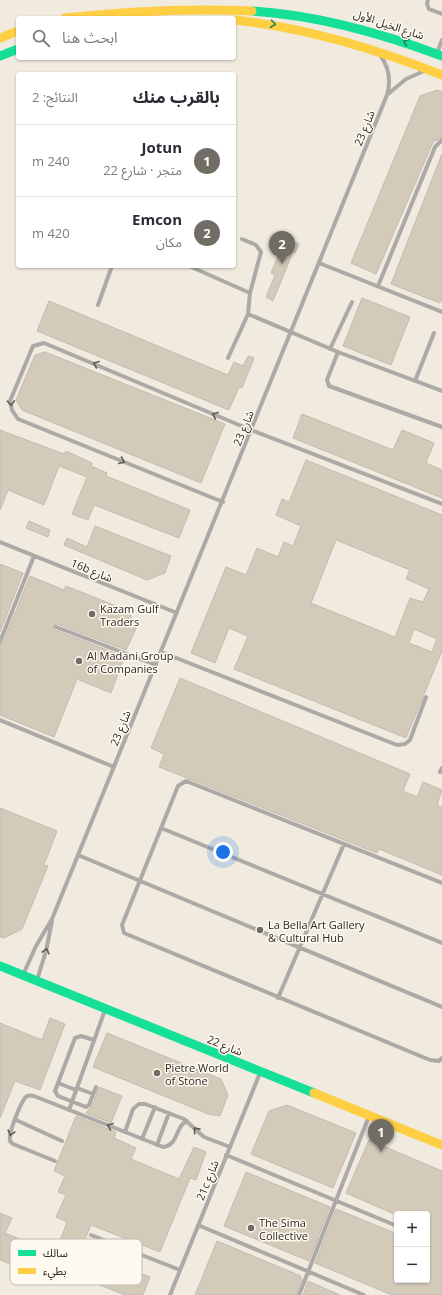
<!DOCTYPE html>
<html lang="ar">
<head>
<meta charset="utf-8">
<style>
  :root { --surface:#fff; --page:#f2f2f3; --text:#2b2b33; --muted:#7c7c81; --line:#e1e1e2; --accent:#716c64 }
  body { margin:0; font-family:"Open Sans","Noto Sans Arabic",sans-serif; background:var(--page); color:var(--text); direction:rtl }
  .controls { position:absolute; right:12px; bottom:12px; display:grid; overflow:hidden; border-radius:4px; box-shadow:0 1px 3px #0004 }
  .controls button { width:36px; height:36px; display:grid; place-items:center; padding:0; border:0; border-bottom:1px solid var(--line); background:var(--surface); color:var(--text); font:20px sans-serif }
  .you { position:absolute; left:223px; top:852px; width:14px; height:14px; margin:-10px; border:3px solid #fff; border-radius:50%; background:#1a73e8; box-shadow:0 0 0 6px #1a73e833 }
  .badge { display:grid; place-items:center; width:26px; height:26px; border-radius:50%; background:var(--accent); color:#fff; font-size:13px; font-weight:700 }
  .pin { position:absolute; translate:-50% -33px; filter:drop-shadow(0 1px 2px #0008) }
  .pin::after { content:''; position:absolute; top:21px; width:14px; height:12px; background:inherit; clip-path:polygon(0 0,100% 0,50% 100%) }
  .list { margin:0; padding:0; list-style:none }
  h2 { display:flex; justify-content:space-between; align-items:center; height:52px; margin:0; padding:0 16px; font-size:17px }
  h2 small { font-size:13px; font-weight:400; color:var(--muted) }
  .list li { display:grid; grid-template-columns:26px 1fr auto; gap:12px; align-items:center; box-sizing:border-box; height:72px; padding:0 16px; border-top:1px solid var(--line) }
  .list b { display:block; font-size:15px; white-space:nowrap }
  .list p { margin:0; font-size:13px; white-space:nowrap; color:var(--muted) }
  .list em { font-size:13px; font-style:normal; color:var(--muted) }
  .icon { flex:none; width:22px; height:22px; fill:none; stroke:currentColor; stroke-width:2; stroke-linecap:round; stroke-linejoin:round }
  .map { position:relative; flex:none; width:442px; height:1295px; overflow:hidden; direction:ltr }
  .search { position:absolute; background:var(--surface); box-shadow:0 1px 3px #0004; left:16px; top:16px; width:220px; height:44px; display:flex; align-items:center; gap:10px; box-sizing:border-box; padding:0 14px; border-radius:4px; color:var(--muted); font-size:15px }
  .panel { position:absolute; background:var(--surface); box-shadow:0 1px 3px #0004; left:16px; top:72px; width:220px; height:196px; border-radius:4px; direction:rtl }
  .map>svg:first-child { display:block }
  .building { fill:#d4cab9; stroke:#c1bcb4; fill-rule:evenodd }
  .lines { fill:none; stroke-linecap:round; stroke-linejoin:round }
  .lane { stroke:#aca9a6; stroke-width:4 }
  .fast { stroke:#16e098; stroke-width:9 }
  .slow { stroke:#ffcf43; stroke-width:9 }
  .oneway { stroke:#22845c }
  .oneway2 { stroke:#605c56 }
  .poi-dot { fill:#716c64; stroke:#fffaf1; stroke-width:1.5 }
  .labels { text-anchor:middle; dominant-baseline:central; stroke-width:3; stroke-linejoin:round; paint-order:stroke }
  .street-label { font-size:11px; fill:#2d2821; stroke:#fffaf1 }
  .poi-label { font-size:11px; fill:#2d2821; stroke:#fffaf1; text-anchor:start }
  .key { fill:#fffaf1; stroke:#c0bbb3; stroke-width:1 }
  .key-label { font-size:11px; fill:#2d2821 }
</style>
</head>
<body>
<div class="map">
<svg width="442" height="1295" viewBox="0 0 442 1295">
  <rect width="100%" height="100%" fill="#f0eadf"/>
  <path class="building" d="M437,90L442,92V137L436,141L434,140L376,274L351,263L420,96Z
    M442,154V298L440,303L391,284Z
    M285,238L299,244L295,253L293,252L273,301L266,297L275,275L271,273Z
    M362,298L410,317L391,365L343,346Z
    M49,301L228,375L234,362L243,366L248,356L254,358L242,388L239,387L229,410L37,331Z
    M45,352L225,424L201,483L22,410L16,400L35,355Z
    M302,414L393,450L402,430L434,443L426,463L442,470V498L293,438Z
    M0,430L64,454L66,451L92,463L91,466L107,473L106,476L190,510L179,538L94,505L88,520L72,514L87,477L59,466L44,505L8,490L0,510Z
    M306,460L442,515V651L406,738L234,669L248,636L229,628L215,663L191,653L226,567L246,575L257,548L278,557L284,542L293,546L301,526L276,515L282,499L289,502ZM336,540L410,570L406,579L429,589L423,602L410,598L395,637L311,603ZM414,629L437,639L432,652L409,643Z
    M29,521L50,530L48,537L26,528Z
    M95,526L171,556L165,573L147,580L64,545L67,538L87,547Z
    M0,564L23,573L0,632Z
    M30,576L64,590L66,586L129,611L136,629L126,650L57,624L54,625L53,628L55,630L123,656L122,659L123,660L111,693L77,679L54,737L0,715V645L3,643Z
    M180,678L410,774L403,791L417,797L423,782L442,790L437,805L442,807V875L379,849L377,853L159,767L164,754L151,748Z
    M0,808L57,831L44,865L48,866L22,929L4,938L0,937Z
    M50,1018L65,1024L40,1090L15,1081L0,1118V1023L42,1040Z
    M107,1033L221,1079L228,1095L220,1116L208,1114L93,1067Z
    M99,1087L122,1096L111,1123L86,1113L92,1106Z
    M287,1105L356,1133L333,1188L251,1154L269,1111Z
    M76,1116L116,1132L114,1138L136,1148L131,1159L179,1179L194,1147L206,1152L196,1180L190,1178L160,1252L91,1225L81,1249L150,1277L143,1295H125L71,1274V1276L46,1266L42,1277L0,1260V1213L12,1218L5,1233L55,1254L67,1222L56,1217L66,1195L58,1192L65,1176L54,1171Z
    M369,1140L442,1171V1295H392L315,1263L336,1209L397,1234V1280H427V1214H394L346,1193Z
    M246,1172L330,1207L309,1261L224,1226Z
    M217,1241L301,1276L300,1278L302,1279L296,1295H195Z
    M308,1281L340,1295H303Z"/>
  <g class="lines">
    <path class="lane" d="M428,0L427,4L429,9L442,14
      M437,53L442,40
      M388,94L406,79L424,71
      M319,263L442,312
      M189,266L250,293
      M378,286L435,147L442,140
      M98,305L112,266
      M248,314L338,352L442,391
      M330,349L352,302
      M338,352L327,380L329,386L442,427
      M228,358L248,314L250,293L261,252L256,245L242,239
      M415,381L434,333
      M223,502L18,419L12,410L10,401L33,346L44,343L251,430L442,504
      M0,542L177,613
      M56,627L156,665
      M0,642L34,556
      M161,652L397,745L405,744L410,740L426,697
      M0,720L114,767
      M440,772L442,768
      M161,828L442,943
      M78,855L442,1007
      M442,883L186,781L178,786L122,925L124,933L430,1060L439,1061L442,1058
      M23,975L36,946L52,919L387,95C391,81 389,67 380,55
      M37,980L46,951L52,921
      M278,998L344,844
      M94,1040L81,1036L75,1038L55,1091L58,1096L86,1107L89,1105L96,1087
      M58,1083L76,1090
      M77,1088L93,1094
      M69,1110L105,1010
      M16,1120L62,1141
      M125,1132L133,1109L139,1104H145L184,1119L204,1137L230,1147
      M142,1139L155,1107
      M157,1145L169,1113
      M226,1155L397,1226
      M55,1161L13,1144L10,1141C8,1134 20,1104 25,1098C27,1095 30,1095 34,1096L163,1147C179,1145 175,1126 187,1121
      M198,1225L364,1295
      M91,1235L180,1270
      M170,1295L260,1073
      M299,1295L369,1116"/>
    <path class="fast" d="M252,11C318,15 381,33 442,56
      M0,56L18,49
      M0,966L314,1093"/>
    <path class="slow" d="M65,18C128,11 189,8 252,11
      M234,20C307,28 374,48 442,75
      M0,38L18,31
      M314,1093L442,1145"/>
  </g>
  <defs><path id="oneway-chevron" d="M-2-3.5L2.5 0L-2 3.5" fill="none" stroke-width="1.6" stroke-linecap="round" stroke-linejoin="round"/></defs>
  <g class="oneway">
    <use href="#oneway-chevron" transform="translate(273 24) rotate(7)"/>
    <use href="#oneway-chevron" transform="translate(406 42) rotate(-160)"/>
  </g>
  <g class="oneway2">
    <use href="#oneway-chevron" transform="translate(96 364) rotate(-157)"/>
    <use href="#oneway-chevron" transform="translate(11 403) rotate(87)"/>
    <use href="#oneway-chevron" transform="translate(215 415) rotate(-157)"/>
    <use href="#oneway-chevron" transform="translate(122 461) rotate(22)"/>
    <use href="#oneway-chevron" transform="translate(46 951) rotate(-76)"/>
    <use href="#oneway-chevron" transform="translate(110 1126) rotate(-158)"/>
    <use href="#oneway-chevron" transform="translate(196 1130) rotate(-132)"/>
    <use href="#oneway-chevron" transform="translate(11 1133) rotate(105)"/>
  </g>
  <g class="poi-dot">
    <circle cx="92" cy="614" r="4"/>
    <circle cx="79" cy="661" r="4"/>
    <circle cx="260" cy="930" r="4"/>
    <circle cx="157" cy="1073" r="4"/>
    <circle cx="251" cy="1228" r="4"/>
  </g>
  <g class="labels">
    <g class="street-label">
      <text transform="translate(389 24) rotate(18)">شارع الخيل الأول</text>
      <text transform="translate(364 128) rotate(-68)">شارع 23</text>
      <text transform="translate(243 428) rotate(-68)">شارع 23</text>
      <text transform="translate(92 570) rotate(22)">16b شارع</text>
      <text transform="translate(120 728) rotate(-68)">شارع 23</text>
      <text transform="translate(225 1045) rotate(22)">شارع 22</text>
      <text transform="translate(207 1180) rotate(-68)">21c شارع</text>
    </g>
    <g class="poi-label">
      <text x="100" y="608">Kazam Gulf<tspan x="100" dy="13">Traders</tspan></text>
      <text x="87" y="655">Al Madani Group<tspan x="87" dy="13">of Companies</tspan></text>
      <text x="268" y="924">La Bella Art Gallery<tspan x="268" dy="13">&amp; Cultural Hub</tspan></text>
      <text x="165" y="1067">Pietre World<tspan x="165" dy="13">of Stone</tspan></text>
      <text x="259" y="1222">The Sima<tspan x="259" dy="13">Collective</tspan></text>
    </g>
  </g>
  <rect x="10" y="1239" width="132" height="46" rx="6" class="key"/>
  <rect x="18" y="1250" width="18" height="6" fill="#16e098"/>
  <rect x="18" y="1268" width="18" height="6" fill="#ffcf43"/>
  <g class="key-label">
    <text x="43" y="1257">سالك</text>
    <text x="43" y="1275">بطيء</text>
  </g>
</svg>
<div class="controls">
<button>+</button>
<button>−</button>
</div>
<div class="you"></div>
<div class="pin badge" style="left:381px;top:1152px">1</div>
<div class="pin badge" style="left:282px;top:264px">2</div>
<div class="search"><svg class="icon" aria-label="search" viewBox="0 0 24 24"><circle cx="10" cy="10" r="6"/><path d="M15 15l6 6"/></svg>ابحث هنا</div>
<section class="panel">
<h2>بالقرب منك<small>النتائج: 2</small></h2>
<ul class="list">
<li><span class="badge">1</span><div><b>Jotun</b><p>متجر · شارع 22</p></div><em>240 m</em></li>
<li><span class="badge">2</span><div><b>Emcon</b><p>مكان</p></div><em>420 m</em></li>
</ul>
</section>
</div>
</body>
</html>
